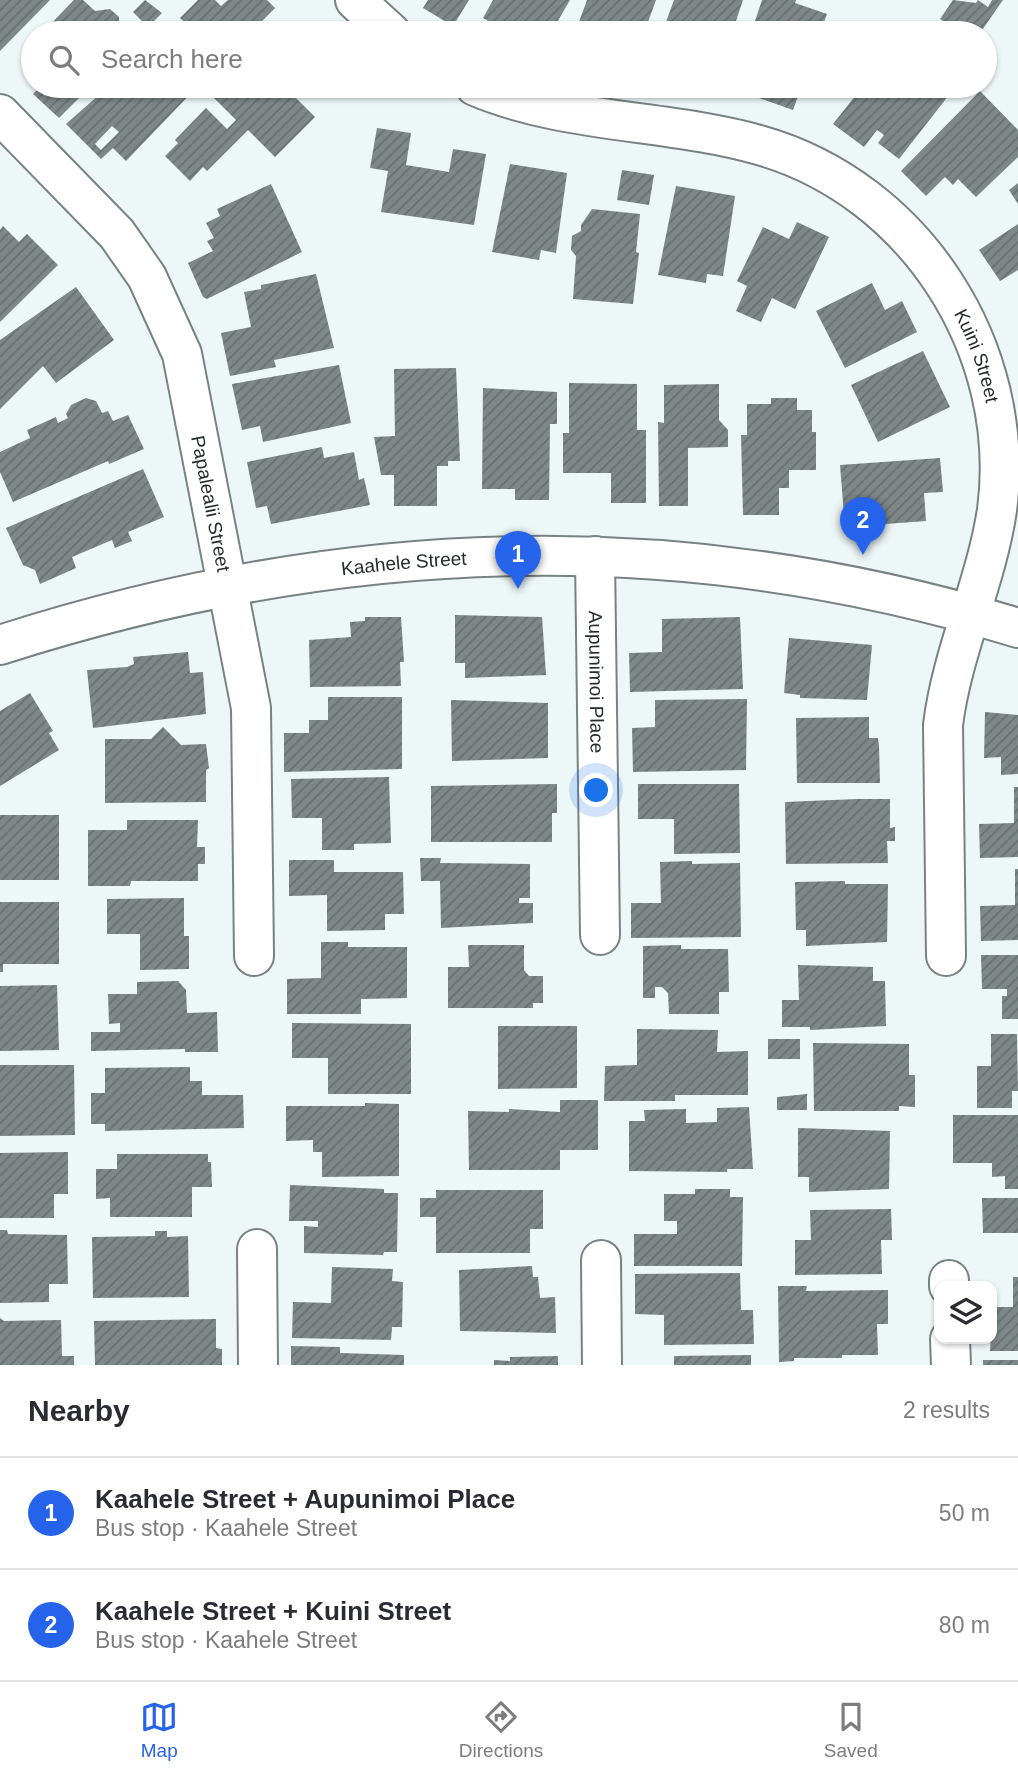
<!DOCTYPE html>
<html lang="en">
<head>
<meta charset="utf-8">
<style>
  :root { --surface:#fff; --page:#f7f7f7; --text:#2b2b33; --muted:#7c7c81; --line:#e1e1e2; --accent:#2563eb }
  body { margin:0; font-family:Arial,sans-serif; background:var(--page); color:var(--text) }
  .controls { position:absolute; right:21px; bottom:21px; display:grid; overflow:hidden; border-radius:14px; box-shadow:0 2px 5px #0004 }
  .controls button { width:63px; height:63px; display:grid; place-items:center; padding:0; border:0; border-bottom:2px solid var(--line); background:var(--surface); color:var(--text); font:35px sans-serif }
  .you { position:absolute; left:597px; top:791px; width:24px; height:24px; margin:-18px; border:5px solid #fff; border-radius:50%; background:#1a73e8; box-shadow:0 0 0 10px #1a73e833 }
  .badge { display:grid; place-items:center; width:46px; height:46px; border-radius:50%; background:var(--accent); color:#fff; font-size:23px; font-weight:700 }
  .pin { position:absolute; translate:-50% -58px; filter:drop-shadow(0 2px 4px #0008) }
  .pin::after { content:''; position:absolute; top:37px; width:24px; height:21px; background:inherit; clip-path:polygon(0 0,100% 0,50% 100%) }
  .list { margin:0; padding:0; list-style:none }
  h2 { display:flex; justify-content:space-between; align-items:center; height:91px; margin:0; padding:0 28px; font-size:30px }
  h2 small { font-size:23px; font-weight:400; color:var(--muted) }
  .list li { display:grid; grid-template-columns:46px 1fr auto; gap:21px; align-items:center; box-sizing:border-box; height:112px; padding:0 28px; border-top:2px solid var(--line) }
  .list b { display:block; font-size:26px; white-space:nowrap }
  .list p { margin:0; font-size:23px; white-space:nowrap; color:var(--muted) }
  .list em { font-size:23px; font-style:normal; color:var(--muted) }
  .icon { flex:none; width:38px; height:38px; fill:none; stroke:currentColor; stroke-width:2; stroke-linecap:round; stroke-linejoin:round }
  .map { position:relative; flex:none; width:1018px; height:1365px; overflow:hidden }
  .search { position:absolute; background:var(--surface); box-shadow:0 2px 5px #0004; left:21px; right:21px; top:21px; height:77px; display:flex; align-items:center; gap:18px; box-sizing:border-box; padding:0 24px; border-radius:38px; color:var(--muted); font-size:26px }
  .sheet { height:315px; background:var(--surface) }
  nav { display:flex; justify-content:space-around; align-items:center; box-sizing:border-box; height:98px; border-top:2px solid var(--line); background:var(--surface); font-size:19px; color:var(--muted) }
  nav a { display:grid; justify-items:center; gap:4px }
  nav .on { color:var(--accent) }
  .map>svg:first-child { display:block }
  .building { fill:url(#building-hatch); fill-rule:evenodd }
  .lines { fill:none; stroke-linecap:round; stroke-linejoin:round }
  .minor-casing { stroke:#798283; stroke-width:42 }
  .minor { stroke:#fff; stroke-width:38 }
  .labels { text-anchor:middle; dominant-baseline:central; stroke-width:5; stroke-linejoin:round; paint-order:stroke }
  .street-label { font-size:19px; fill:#272b2b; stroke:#eef7f8 }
</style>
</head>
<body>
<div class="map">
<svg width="1018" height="1365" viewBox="0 0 1018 1365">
  <defs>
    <pattern id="building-hatch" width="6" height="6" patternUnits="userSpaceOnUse" patternTransform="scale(1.75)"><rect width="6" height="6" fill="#7f8889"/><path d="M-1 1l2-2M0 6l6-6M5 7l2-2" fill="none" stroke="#686f70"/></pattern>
  </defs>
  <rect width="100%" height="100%" fill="#eef7f8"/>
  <path class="building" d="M0,0H50L0,51Z
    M74,0H83L95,11L110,9L119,17V31L116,33H42Z
    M145,0L162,13L148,27L133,12Z
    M198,0H215L221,6L228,0H267L275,8L250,33H196L180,18Z
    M428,0H469L453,26L423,8Z
    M493,0H570L552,31L556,33H502L504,30L483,18Z
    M587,0H656L644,33H575Z
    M674,0H743L732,33H662Z
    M762,0H796L795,3L827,14L820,33H751Z
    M953,0L976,3L978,0L988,7L992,0H1003L980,33H963L940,19Z
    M41,86H86L89,88L59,118L33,94Z
    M109,86H198L126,161L113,148L101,159L66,124ZM112,126L119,132L101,150L95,144Z
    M223,86H296L290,92L315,117L275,157L248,130L207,171L203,167L190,181L165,156L178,143L175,140L206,108L227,129L236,120L212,96Z
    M764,86H802L793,110L759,98Z
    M863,86H956L899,159L878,143L884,135L877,130L864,147L833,124Z
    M980,91L1018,130V157L976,197L958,179L953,185L945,177L926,196L901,171Z
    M377,128L411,133L406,165L449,172L453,149L486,154L474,225L381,212L388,171L370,168Z
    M510,164L567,173L556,253L541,250L539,260L492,252Z
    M622,170L654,175L649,205L617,200Z
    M1018,183V204L1009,190Z
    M271,184L302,252L207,299L203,297L188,263L213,251L207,241L214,238L206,223L220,216L217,209Z
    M676,186L735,196L723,276L707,274L706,283L658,275Z
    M592,209L640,214L636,252L639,253L633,304L573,299L576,256L571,250L572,236L581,231V225Z
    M797,222L829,237L795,309L772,298L761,322L736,311L747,286L737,281L763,227L789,239Z
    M1018,224V270L1000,281L979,250Z
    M3,226L19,242L27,234L58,265L0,322V230Z
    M316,274L334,348L274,360L276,367L230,376L221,333L251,327L244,292L261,289V285Z
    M872,283L885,310L902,301L917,332L845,368L816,311Z
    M76,287L114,340L56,383L43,366L0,409V340Z
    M923,351L950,407L878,442L851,385Z
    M339,365L351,423L263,442L260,426L242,430L232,384Z
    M456,368L460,461H448V466H437V506H394V475H381L374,437L395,436L394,369Z
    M569,383L637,384V430H646V503H611V473H563V433H569Z
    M719,384V420L728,430V447L688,448V506H659L658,422L664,423V385Z
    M483,388L557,392V424H550L549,500H515V489H482Z
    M86,398L96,401L102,413L108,411L113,421L128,415L144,449L109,464L108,461L13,502L0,472V452L30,438L27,430L56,417L58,423L68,418L66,414L71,405Z
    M771,398H797V410H812V432H816V470H789V488H779V515H743L741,435H747V404H771Z
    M322,447L324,458L354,452L359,480L364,478L370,505L271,524L267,506L256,508L247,462Z
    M940,458L943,492L924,493L926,521L845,527L840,465Z
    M143,469L164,517L128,532L132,541L115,548L112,540L72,557L76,568L40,584L35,570L23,565L6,528Z
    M455,615L542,617L546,675L465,678V663H455Z
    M365,617H401L404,662H400L401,686L310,687L309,640L351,637L350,622L365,621Z
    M740,617L743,689L630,692L629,653L662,652V619Z
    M789,638L872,645L867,700L800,698V695L784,693Z
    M188,652L190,673L203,672L206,714L93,728L87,670L127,667L134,664L133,657Z
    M30,693L53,731L49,733L59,750L0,786V711Z
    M328,697H402V769L284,772V733H309V720H328Z
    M747,699L746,770L633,772L632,728L655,727V700Z
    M451,700L548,703V758L452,761Z
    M985,712L1018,715V774L1001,775V757L984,758Z
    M869,717V738H878L879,746L880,783H797L796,718Z
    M163,727L181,745L206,744L209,768L206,770V802L105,803V739H151Z
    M389,777L391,843L354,844V850H322V818H292L291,779Z
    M557,784V813H552V842H431V786Z
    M638,784H739L740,853L674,854V819H638Z
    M1014,787H1018V857L980,858L979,824L1014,823Z
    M857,799H890V828L895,827V841H887L888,863L786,864L785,802Z
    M0,815H59V880H0Z
    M127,820H198L197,847H205V864H198V881H131L130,886H88V830H127Z
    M420,858H441L440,863L530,864V898H519V903H533V923L441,928L440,881H421Z
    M289,860H334V872H403L404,914H385V930L327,931V895L289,896Z
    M692,861V864L740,863L741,937L631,938V903H661L660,862Z
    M1015,869H1018V940L981,941L980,906L1015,905Z
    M845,881V884H888L887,942L806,946V930H796L795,882Z
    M184,898V936H189V969L140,970V934H107V899Z
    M0,902H59V964H3V972H0Z
    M321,942H348V947H407V998L361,999V1014H287V979L321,978Z
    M468,945H524V970L529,976H543V1003H533V1008H448V967H469Z
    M681,945V949H728L729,992H719V1014H669L668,993L662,987H655V998H643V946Z
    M981,955H1018V1019H1002V996H1007V989H982Z
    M798,965L873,967V981H885L886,1026L810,1030V1027H782V1000H799Z
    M178,981L186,990L187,1013L217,1012L218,1052H185V1049L91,1051V1032H120V1023L109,1024L108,994H137V982Z
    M57,985L59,1050L0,1051V986Z
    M292,1023L411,1024V1094H328V1058H292Z
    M498,1026H577V1088L498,1089Z
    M637,1029L718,1030L717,1052L748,1051V1095H675V1101H604L605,1066L637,1065Z
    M991,1034H1017L1018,1091H1012V1108H977V1066H991Z
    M768,1039H800V1059H768Z
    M813,1043L909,1044V1075H915V1107L899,1106V1111H814Z
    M0,1065H74L75,1135L0,1136Z
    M190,1067V1081H202V1095H243L244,1128L105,1131V1124H91V1093H105V1068Z
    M807,1094V1110H777V1097Z
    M560,1100H598V1150H560V1170H469L468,1111L509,1112V1109L560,1112Z
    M365,1103L399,1104V1176L322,1177V1152H313V1140L286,1141V1106H365Z
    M749,1107L753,1169H727V1172L629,1171V1121H645L644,1110L686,1109V1123L717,1122V1108Z
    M953,1115H1018V1189H1005V1176L992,1177V1163H953Z
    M798,1128L890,1131L889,1189L809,1192V1177H798Z
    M68,1152V1194H54V1218H0V1153Z
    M117,1154H208V1162H211L212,1187H192V1217H110V1198L96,1199V1169H117Z
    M290,1185L384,1189V1193H398L397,1252H384L383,1255L304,1253V1226L318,1227V1221H289Z
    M695,1189H730V1197H743L742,1266H634V1234H677V1221H664V1194H695Z
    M436,1190H543V1229H530V1253H436V1217H420V1198H436Z
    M982,1198H1018V1233H983Z
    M891,1209L892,1240H881L882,1274L795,1275V1240H811L810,1210Z
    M0,1230H7L8,1234L67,1235L68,1284H49V1302L0,1303Z
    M155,1231H167V1237L188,1236L189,1297L93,1298L92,1237L155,1236Z
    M532,1266L533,1277H538L540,1298L555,1297L556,1333L460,1331L459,1270Z
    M332,1267L393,1269L392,1281L403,1282L402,1327H392L391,1340L292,1338L293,1302L331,1303Z
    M740,1273L741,1310H753L754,1344L664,1345V1315L635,1314V1274Z
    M1013,1277H1018V1351H990L992,1307H1013Z
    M778,1286H807L806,1291L888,1290V1324H877L878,1355H842V1358H794V1361L779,1362Z
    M0,1318L4,1321L61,1320L62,1356H74V1365H0Z
    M216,1319V1348L222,1349V1365H95L94,1321Z
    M291,1346L340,1347V1353L404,1355V1365H291Z
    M751,1355V1365H674V1356Z
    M558,1356V1365H494V1360L510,1361V1357Z
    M983,1360H1018V1365H983Z"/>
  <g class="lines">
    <g class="minor-casing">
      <g id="minor">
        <path d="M355,0L391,33"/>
        <path id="s1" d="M475,86C564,124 667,119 759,145C915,189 1018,349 997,510C986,583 952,652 943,725L946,956"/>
        <path id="s2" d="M0,114L117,234L147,277L182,354L251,708L254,956"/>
        <path id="s3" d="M595,556L600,935"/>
        <path id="s4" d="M0,645C340,536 675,523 1018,628"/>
        <path d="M257,1249L258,1365"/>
        <path d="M601,1260L602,1365"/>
        <path d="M949,1280V1286"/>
        <path d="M950,1339L951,1365"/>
      </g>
    </g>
    <use href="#minor" class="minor"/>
  </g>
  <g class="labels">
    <g class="street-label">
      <text stroke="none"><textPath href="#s1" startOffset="607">Kuini Street</textPath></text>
      <text stroke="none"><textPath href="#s2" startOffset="457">Papalealii Street</textPath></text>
      <text stroke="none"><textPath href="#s4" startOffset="413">Kaahele Street</textPath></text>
      <text stroke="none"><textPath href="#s3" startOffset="126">Aupunimoi Place</textPath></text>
    </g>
  </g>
</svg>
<div class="controls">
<button><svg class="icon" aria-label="layers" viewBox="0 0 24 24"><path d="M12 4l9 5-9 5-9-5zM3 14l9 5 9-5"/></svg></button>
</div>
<div class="you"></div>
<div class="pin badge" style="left:518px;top:589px">1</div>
<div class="pin badge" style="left:863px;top:555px">2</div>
<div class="search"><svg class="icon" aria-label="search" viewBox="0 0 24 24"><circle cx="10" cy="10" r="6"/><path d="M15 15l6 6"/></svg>Search here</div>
</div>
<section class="sheet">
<h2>Nearby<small>2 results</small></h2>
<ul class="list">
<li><span class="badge">1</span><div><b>Kaahele Street + Aupunimoi Place</b><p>Bus stop · Kaahele Street</p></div><em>50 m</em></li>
<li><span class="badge">2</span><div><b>Kaahele Street + Kuini Street</b><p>Bus stop · Kaahele Street</p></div><em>80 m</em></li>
</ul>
</section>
<nav>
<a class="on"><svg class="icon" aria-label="map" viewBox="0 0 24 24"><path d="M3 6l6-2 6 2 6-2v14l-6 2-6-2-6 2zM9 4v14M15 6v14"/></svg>Map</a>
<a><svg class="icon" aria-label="directions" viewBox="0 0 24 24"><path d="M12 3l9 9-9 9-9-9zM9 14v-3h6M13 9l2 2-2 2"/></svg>Directions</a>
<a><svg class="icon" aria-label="saved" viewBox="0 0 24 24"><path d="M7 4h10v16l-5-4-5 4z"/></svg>Saved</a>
</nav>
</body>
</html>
